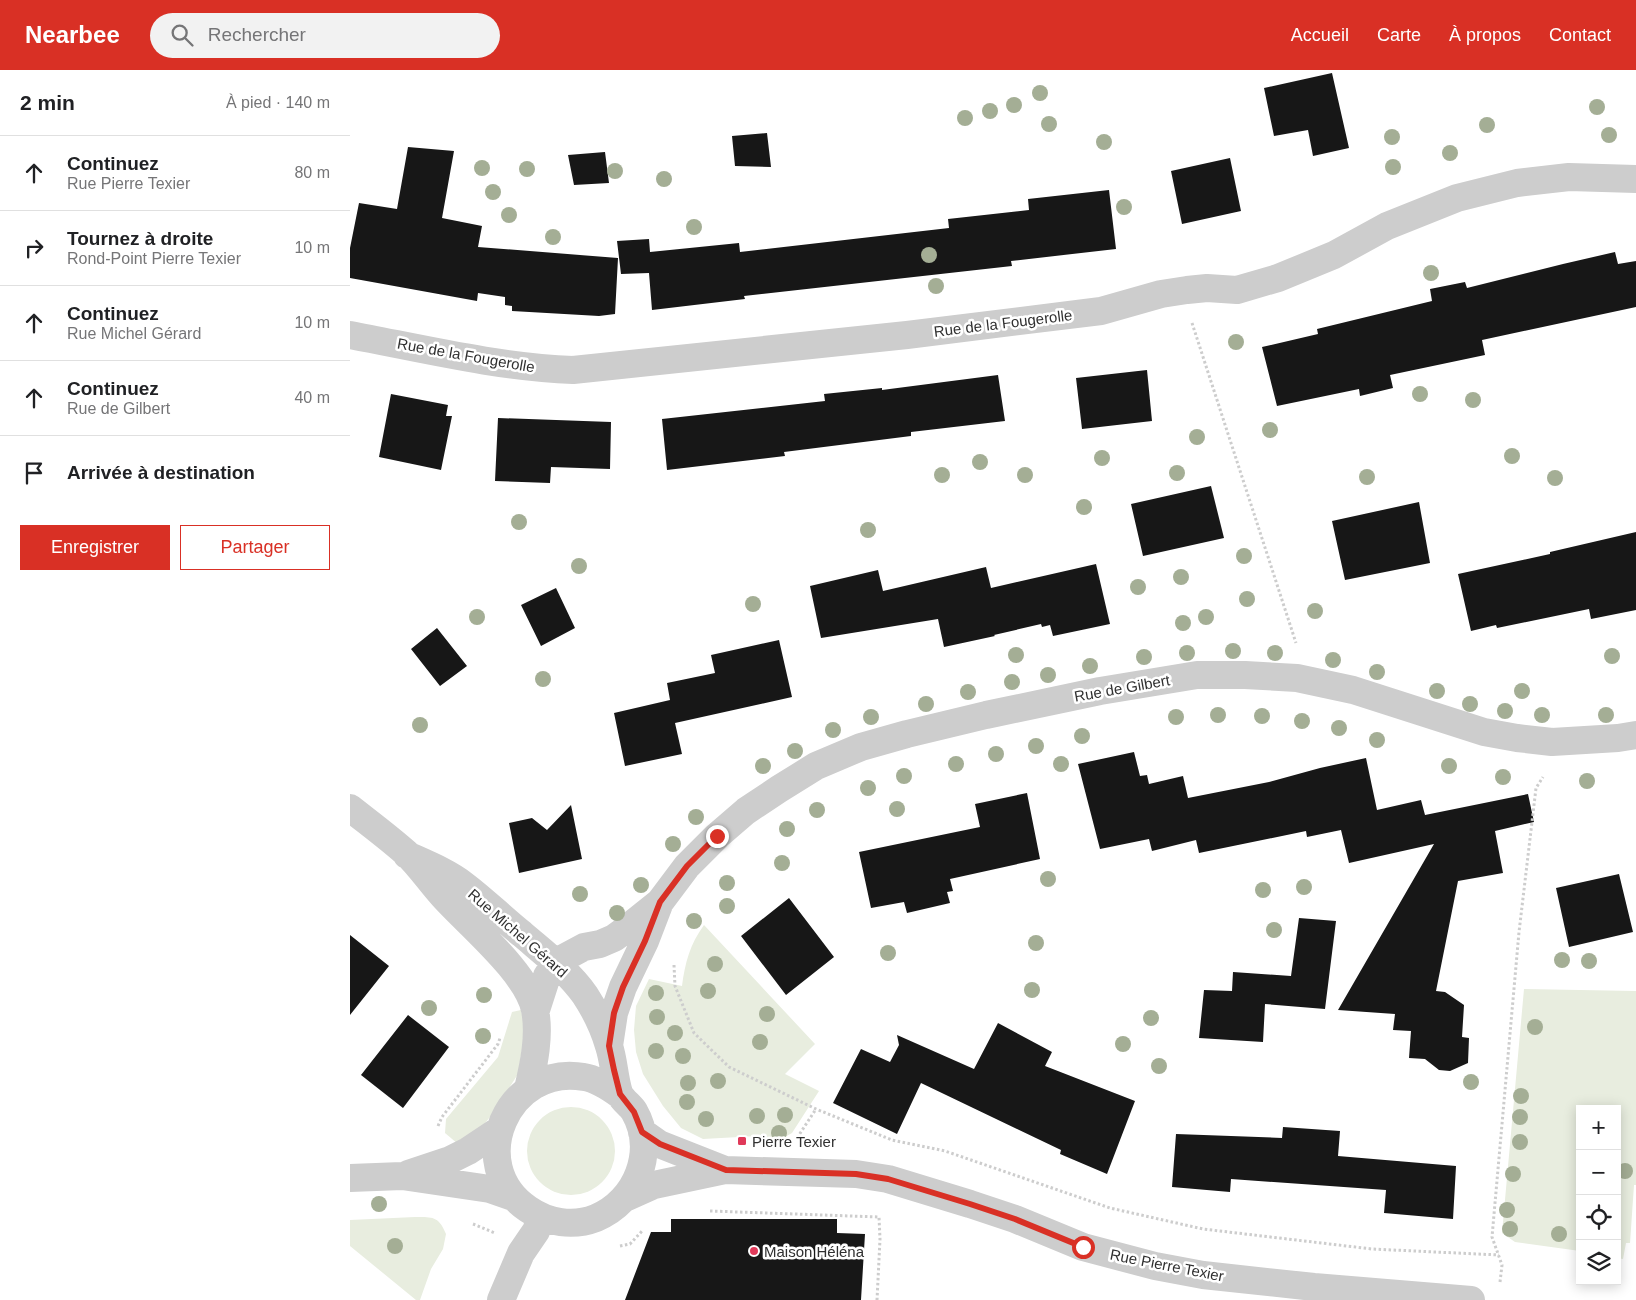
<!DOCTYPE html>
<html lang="fr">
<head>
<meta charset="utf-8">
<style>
  :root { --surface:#fff; --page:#f2f2f2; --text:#202124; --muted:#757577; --line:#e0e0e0; --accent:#d93025 }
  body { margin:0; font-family:Helvetica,sans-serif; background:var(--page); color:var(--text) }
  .controls { position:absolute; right:15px; bottom:15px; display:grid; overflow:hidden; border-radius:0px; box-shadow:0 2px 12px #0003 }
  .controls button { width:45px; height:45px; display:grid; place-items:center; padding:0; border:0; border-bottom:1px solid var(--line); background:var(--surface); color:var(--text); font:25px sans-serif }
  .stop { position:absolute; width:15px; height:15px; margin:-11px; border:4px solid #d93025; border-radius:50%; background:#fff }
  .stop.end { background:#d93025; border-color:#fff; box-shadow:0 1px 5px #0008 }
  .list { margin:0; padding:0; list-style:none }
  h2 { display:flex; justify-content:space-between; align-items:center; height:65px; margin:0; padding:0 20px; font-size:21px }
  h2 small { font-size:16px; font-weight:400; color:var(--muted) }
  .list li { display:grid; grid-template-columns:32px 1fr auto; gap:15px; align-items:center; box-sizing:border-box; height:75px; padding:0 20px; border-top:1px solid var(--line) }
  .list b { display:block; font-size:19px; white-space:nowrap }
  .list p { margin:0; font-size:16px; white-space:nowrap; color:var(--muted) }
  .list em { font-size:16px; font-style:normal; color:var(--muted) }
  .actions { display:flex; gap:10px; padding:15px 20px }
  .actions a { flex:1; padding:11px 0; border:1px solid var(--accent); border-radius:0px; text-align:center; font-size:18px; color:var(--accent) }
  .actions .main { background:var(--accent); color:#fff }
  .icon { flex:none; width:28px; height:28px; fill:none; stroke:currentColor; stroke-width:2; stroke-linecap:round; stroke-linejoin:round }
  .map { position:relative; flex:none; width:1286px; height:1230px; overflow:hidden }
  header { display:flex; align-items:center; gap:30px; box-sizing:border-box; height:70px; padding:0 25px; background:var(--accent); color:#fff }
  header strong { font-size:24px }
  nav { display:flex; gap:28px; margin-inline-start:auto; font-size:18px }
  .search { width:350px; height:45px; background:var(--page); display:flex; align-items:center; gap:12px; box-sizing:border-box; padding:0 18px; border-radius:28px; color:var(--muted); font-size:19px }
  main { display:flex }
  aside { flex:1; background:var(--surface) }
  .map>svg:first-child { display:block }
  .green { fill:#e8eddf }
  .building { fill:#171717 }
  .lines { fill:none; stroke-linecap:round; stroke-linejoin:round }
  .path { stroke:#cdcdcd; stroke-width:3; stroke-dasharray:2.5 2.5; stroke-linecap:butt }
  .minor { stroke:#cdcdcd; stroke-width:28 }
  .tree { fill:#a4ae95 }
  .route { stroke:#d93025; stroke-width:6 }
  .poi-dot { fill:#e03959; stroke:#fff; stroke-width:2 }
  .labels { text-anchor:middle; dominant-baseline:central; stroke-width:5; stroke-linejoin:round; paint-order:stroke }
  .street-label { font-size:15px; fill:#303030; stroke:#fff }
  .poi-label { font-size:15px; fill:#303030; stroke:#fff; text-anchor:start }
</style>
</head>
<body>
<header>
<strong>Nearbee</strong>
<div class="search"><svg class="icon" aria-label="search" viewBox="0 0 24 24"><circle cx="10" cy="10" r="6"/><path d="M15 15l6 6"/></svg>Rechercher</div>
<nav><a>Accueil</a><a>Carte</a><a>À propos</a><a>Contact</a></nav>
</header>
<main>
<aside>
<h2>2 min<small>À pied · 140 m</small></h2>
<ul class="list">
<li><svg class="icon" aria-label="ahead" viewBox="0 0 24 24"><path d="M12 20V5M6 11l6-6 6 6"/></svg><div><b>Continuez</b><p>Rue Pierre Texier</p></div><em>80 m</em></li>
<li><svg class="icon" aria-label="right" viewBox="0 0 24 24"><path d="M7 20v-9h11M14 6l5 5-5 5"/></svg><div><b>Tournez à droite</b><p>Rond-Point Pierre Texier</p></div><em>10 m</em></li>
<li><svg class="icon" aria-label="ahead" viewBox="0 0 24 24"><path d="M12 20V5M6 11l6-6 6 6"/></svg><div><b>Continuez</b><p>Rue Michel Gérard</p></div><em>10 m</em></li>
<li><svg class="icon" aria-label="ahead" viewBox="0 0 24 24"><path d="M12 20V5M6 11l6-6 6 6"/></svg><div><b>Continuez</b><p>Rue de Gilbert</p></div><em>40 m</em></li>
<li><svg class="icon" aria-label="arrive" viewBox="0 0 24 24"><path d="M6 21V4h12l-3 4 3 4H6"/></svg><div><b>Arrivée à destination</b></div></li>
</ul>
<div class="actions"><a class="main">Enregistrer</a><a>Partager</a></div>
</aside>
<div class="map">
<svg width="1286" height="1230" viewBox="0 0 1286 1230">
  <rect width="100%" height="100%" fill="#fff"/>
  <path class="green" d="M354,855L465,974L435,1004L469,1021L442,1063L421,1075L407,1066L353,1069L331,1058L313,1036L293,1004L286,982L284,960L286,936L299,909L332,916C335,893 340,874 354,855Z
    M1174,919L1286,921V1115H1284L1280,1173H1276L1273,1189L1267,1188V1039H1230V1181L1165,1172L1152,1163Z
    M171,940L175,960L168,1004L144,1042L128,1062L108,1074L95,1063L96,1049L148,987L162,942Z
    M177 1081a44 44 0 1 1 88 0a44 44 0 1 1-88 0Z
    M65,1147C82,1147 89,1146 96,1164L93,1179L81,1199L70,1230H66L0,1176V1150Z"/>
  <path class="building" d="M982,3L999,78L963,86L958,60L924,66L914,18Z
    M417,63L421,97L385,96L382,66Z
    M58,77L104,81L92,148L132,156L128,177L268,188L265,244L249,246L162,241V236L155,235V227L128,223L127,231L0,208V178L9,133L47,139Z
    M255,82L259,113L224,115L218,85Z
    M880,88L891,141L832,154L821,101Z
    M759,120L766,179L661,191L662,196L394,226L395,229L302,240L299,203L271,204L267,171L299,169L300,182L389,173L390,182L599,158L598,149L679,140L678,129Z
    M1265,182L1268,194L1286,191V237L1132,270L1135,285L1040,305L1043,318L1010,326L1009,319L927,336L912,277L968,264L967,259L1082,231L1080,219L1115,212L1117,218L1213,194Z
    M797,300L802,351L732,359L726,308Z
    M648,305L655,351L561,362V366L434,382L435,386L317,400L312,349L475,331L474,324L532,318V320Z
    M41,324L98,335L96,346H102L91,400L29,387Z
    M148,348L261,352L260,399L201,397L200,413L145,411Z
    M861,416L874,468L793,486L781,434Z
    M1069,432L1080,493L995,510L982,451Z
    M1286,462V540L1241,549L1239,539L1147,558L1146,555L1121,561L1108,504L1200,484V482Z
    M746,494L760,554L703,566L700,555L692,557L691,554L644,565L645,566L594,577L588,549L471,568L460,516L528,500L533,521L636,497L641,518Z
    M206,518L225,558L191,576L171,535Z
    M87,558L117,596L90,616L61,579Z
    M429,570L442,627L325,653L332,684L275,696L264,643L320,630L317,613L365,603L361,585Z
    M784,682L790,706L797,705L799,714L833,706L838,728L919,712L970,698L1016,688L1027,740L1071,730L1075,745L1178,724L1184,752L1145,761L1153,803L1108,811L1086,921L1095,922L1114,935L1112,967L1119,968L1118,993L1100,1001L1089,1000L1075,989L1059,988L1061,961L1043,960L1045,944L988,940L1084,774L999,793L991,760L957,767L956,761L849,783L846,770L802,781L799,769L750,779L728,694Z
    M677,723L690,789L600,809L603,821L597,822L600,833L557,843L554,832L521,838L509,782L630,757L625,734Z
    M221,735L232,789L169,803L159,753L182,748L197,760Z
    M1269,804L1283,862L1219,877L1206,818Z
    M439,828L484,887L436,925L391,866Z
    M949,848L986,851L975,939L915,934L913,972L849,968L854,920L882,921L883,902L941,906Z
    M0,865L39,896L0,945Z
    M58,945L99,977L53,1038L11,1005Z
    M648,953L702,982L695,996L785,1031L757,1104L710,1084L711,1080L571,1013L547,1064L483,1033L511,979L540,992L549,975L547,965L624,999Z
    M933,1057L990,1061L988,1086L1106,1096L1103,1149L1034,1143L1036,1120L881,1109L880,1122L822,1117L826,1064L932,1068Z
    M321,1149H487V1163L515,1164L511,1230H275L301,1162H321Z"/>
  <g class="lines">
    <path class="path" d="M842,253L946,573
      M324,895L325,916L344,963L379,997L466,1039L542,1070L595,1081L760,1138L853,1159L1022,1179L1149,1185
      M88,1056L92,1047L148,974L150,968
      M447,1068L466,1039
      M360,1141L529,1147L530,1169L527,1230
      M123,1154L145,1163
      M270,1176L280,1174L293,1160
      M1150,1212L1152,1195L1142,1167L1169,862L1186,718L1193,707"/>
    <path class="minor" d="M0,265C74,279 148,297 223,300L557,265L751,241L811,224L837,220L857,218L887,220L928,208L984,185L1037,156L1107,128L1167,113L1219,107L1286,109
      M0,738C19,753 38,767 56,783C69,795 81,813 93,826C119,855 178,903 185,940C190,965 184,994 178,1019
      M57,785C77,794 97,802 114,815C134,830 152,848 172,864C194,883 218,901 235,925C245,940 254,959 259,976C264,991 264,1007 269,1023C272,1030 280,1035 284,1041C307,1081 287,1131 246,1148C223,1157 198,1153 178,1139C113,1095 158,993 234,1007C247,1009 259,1017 270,1025
      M186,940L197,906L206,892L234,877L250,874L264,868L275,860L310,832L337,796L367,766L396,741L429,719L466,696L511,677L557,664L636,645L750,621L847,605H895L947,608L1003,620L1134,662L1167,668L1202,672L1268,668L1286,665
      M259,976L264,943L273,917L295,871L310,832
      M292,1062L309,1074L375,1100
      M58,1104L100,1090L118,1081L148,1061
      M0,1108L52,1106L140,1119L163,1127
      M275,1128L304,1115L375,1100L506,1104L538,1109L620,1134L665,1149L733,1177L805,1196L853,1205L964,1217L1121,1230
      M151,1230L171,1183L186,1161L191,1147"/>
  </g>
  <g class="tree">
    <circle cx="690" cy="23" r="8"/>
    <circle cx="664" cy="35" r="8"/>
    <circle cx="1247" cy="37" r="8"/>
    <circle cx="640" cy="41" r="8"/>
    <circle cx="615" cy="48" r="8"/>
    <circle cx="699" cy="54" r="8"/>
    <circle cx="1137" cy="55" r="8"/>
    <circle cx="1259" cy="65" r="8"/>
    <circle cx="1042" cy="67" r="8"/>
    <circle cx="754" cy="72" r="8"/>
    <circle cx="1100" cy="83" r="8"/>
    <circle cx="1043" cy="97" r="8"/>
    <circle cx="132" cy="98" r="8"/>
    <circle cx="177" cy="99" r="8"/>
    <circle cx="265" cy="101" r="8"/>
    <circle cx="314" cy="109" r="8"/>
    <circle cx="143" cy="122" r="8"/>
    <circle cx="774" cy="137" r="8"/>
    <circle cx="159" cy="145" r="8"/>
    <circle cx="344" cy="157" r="8"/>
    <circle cx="203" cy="167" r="8"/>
    <circle cx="579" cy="185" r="8"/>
    <circle cx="1081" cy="203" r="8"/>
    <circle cx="586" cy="216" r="8"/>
    <circle cx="886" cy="272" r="8"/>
    <circle cx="1070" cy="324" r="8"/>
    <circle cx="1123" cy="330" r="8"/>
    <circle cx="920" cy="360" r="8"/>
    <circle cx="847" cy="367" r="8"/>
    <circle cx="1162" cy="386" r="8"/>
    <circle cx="752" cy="388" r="8"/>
    <circle cx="630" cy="392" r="8"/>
    <circle cx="827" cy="403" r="8"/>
    <circle cx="592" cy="405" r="8"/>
    <circle cx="675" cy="405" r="8"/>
    <circle cx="1017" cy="407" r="8"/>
    <circle cx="1205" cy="408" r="8"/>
    <circle cx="734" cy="437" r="8"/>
    <circle cx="169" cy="452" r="8"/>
    <circle cx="518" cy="460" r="8"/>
    <circle cx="894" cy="486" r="8"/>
    <circle cx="229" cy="496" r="8"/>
    <circle cx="831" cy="507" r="8"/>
    <circle cx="788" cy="517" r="8"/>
    <circle cx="897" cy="529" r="8"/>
    <circle cx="403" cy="534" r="8"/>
    <circle cx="965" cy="541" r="8"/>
    <circle cx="127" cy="547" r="8"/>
    <circle cx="856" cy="547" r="8"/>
    <circle cx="833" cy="553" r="8"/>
    <circle cx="883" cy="581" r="8"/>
    <circle cx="837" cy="583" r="8"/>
    <circle cx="925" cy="583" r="8"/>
    <circle cx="666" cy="585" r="8"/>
    <circle cx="1262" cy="586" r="8"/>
    <circle cx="794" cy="587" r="8"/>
    <circle cx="983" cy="590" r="8"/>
    <circle cx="740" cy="596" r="8"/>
    <circle cx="1027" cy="602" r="8"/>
    <circle cx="698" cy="605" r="8"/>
    <circle cx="193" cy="609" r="8"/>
    <circle cx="662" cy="612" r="8"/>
    <circle cx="1087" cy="621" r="8"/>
    <circle cx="1172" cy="621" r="8"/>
    <circle cx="618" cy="622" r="8"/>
    <circle cx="576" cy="634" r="8"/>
    <circle cx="1120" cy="634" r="8"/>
    <circle cx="1155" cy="641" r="8"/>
    <circle cx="868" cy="645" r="8"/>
    <circle cx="1192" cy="645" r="8"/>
    <circle cx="1256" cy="645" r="8"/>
    <circle cx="912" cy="646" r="8"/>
    <circle cx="521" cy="647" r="8"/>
    <circle cx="826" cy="647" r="8"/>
    <circle cx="952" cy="651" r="8"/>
    <circle cx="70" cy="655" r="8"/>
    <circle cx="989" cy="658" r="8"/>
    <circle cx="483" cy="660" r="8"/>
    <circle cx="732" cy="666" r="8"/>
    <circle cx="1027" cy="670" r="8"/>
    <circle cx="686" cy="676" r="8"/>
    <circle cx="445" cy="681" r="8"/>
    <circle cx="646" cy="684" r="8"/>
    <circle cx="606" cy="694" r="8"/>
    <circle cx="711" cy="694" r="8"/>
    <circle cx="413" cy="696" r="8"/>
    <circle cx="1099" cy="696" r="8"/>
    <circle cx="554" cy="706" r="8"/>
    <circle cx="1153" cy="707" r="8"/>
    <circle cx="1237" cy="711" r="8"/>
    <circle cx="518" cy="718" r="8"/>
    <circle cx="547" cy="739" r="8"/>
    <circle cx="467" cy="740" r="8"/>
    <circle cx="346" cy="747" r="8"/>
    <circle cx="437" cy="759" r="8"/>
    <circle cx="323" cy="774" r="8"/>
    <circle cx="432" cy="793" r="8"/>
    <circle cx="698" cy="809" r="8"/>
    <circle cx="377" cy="813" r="8"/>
    <circle cx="291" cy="815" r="8"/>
    <circle cx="954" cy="817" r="8"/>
    <circle cx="913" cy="820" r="8"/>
    <circle cx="230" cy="824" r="8"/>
    <circle cx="377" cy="836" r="8"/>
    <circle cx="267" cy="843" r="8"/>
    <circle cx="344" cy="851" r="8"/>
    <circle cx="924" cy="860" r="8"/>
    <circle cx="686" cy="873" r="8"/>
    <circle cx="538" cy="883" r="8"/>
    <circle cx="1212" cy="890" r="8"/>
    <circle cx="1239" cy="891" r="8"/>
    <circle cx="365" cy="894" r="8"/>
    <circle cx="682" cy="920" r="8"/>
    <circle cx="358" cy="921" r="8"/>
    <circle cx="306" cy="923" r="8"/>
    <circle cx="134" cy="925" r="8"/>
    <circle cx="79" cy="938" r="8"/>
    <circle cx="417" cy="944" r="8"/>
    <circle cx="307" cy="947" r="8"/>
    <circle cx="801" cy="948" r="8"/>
    <circle cx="1185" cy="957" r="8"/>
    <circle cx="325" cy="963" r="8"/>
    <circle cx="133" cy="966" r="8"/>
    <circle cx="410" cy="972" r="8"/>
    <circle cx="773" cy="974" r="8"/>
    <circle cx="306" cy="981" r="8"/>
    <circle cx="333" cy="986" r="8"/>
    <circle cx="809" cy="996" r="8"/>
    <circle cx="368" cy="1011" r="8"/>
    <circle cx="1121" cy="1012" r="8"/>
    <circle cx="338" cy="1013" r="8"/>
    <circle cx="1171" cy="1026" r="8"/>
    <circle cx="337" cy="1032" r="8"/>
    <circle cx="435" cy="1045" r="8"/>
    <circle cx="407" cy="1046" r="8"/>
    <circle cx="1170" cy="1047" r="8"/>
    <circle cx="356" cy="1049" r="8"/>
    <circle cx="429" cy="1063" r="8"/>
    <circle cx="1170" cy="1072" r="8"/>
    <circle cx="1275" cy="1101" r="8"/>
    <circle cx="1163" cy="1104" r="8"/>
    <circle cx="29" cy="1134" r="8"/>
    <circle cx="1157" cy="1140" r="8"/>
    <circle cx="1160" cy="1159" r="8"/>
    <circle cx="1209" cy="1164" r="8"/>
    <circle cx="45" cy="1176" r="8"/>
  </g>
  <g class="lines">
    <path class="route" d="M367,766L337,796L310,832L295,871L273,917L264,943L259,976L264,1000L270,1024L284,1042L292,1062L310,1074L376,1100L506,1104L538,1109L620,1134L665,1149L733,1177"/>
  </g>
  <g class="poi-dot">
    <rect x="387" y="1066" width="10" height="10" rx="2.5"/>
    <circle cx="404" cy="1181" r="5"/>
  </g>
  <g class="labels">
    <g class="street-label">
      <text transform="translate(653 253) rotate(-7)">Rue de la Fougerolle</text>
      <text transform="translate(116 285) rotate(10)">Rue de la Fougerolle</text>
      <text transform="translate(772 618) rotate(-10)">Rue de Gilbert</text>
      <text transform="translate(168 863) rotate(41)">Rue Michel Gérard</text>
      <text transform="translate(817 1195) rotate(11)">Rue Pierre Texier</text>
    </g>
    <g class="poi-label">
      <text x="402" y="1071">Pierre Texier</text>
      <text x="414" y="1181">Maison Héléna</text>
    </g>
  </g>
</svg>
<div class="controls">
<button>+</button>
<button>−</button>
<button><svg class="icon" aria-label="locate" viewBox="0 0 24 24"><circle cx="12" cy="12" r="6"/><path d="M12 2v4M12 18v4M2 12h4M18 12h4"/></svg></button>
<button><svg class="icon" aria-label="layers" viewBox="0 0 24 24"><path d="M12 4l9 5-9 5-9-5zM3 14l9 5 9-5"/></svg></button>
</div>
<div class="stop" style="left:733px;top:1177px"></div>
<div class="stop end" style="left:367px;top:766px"></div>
</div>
</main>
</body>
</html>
